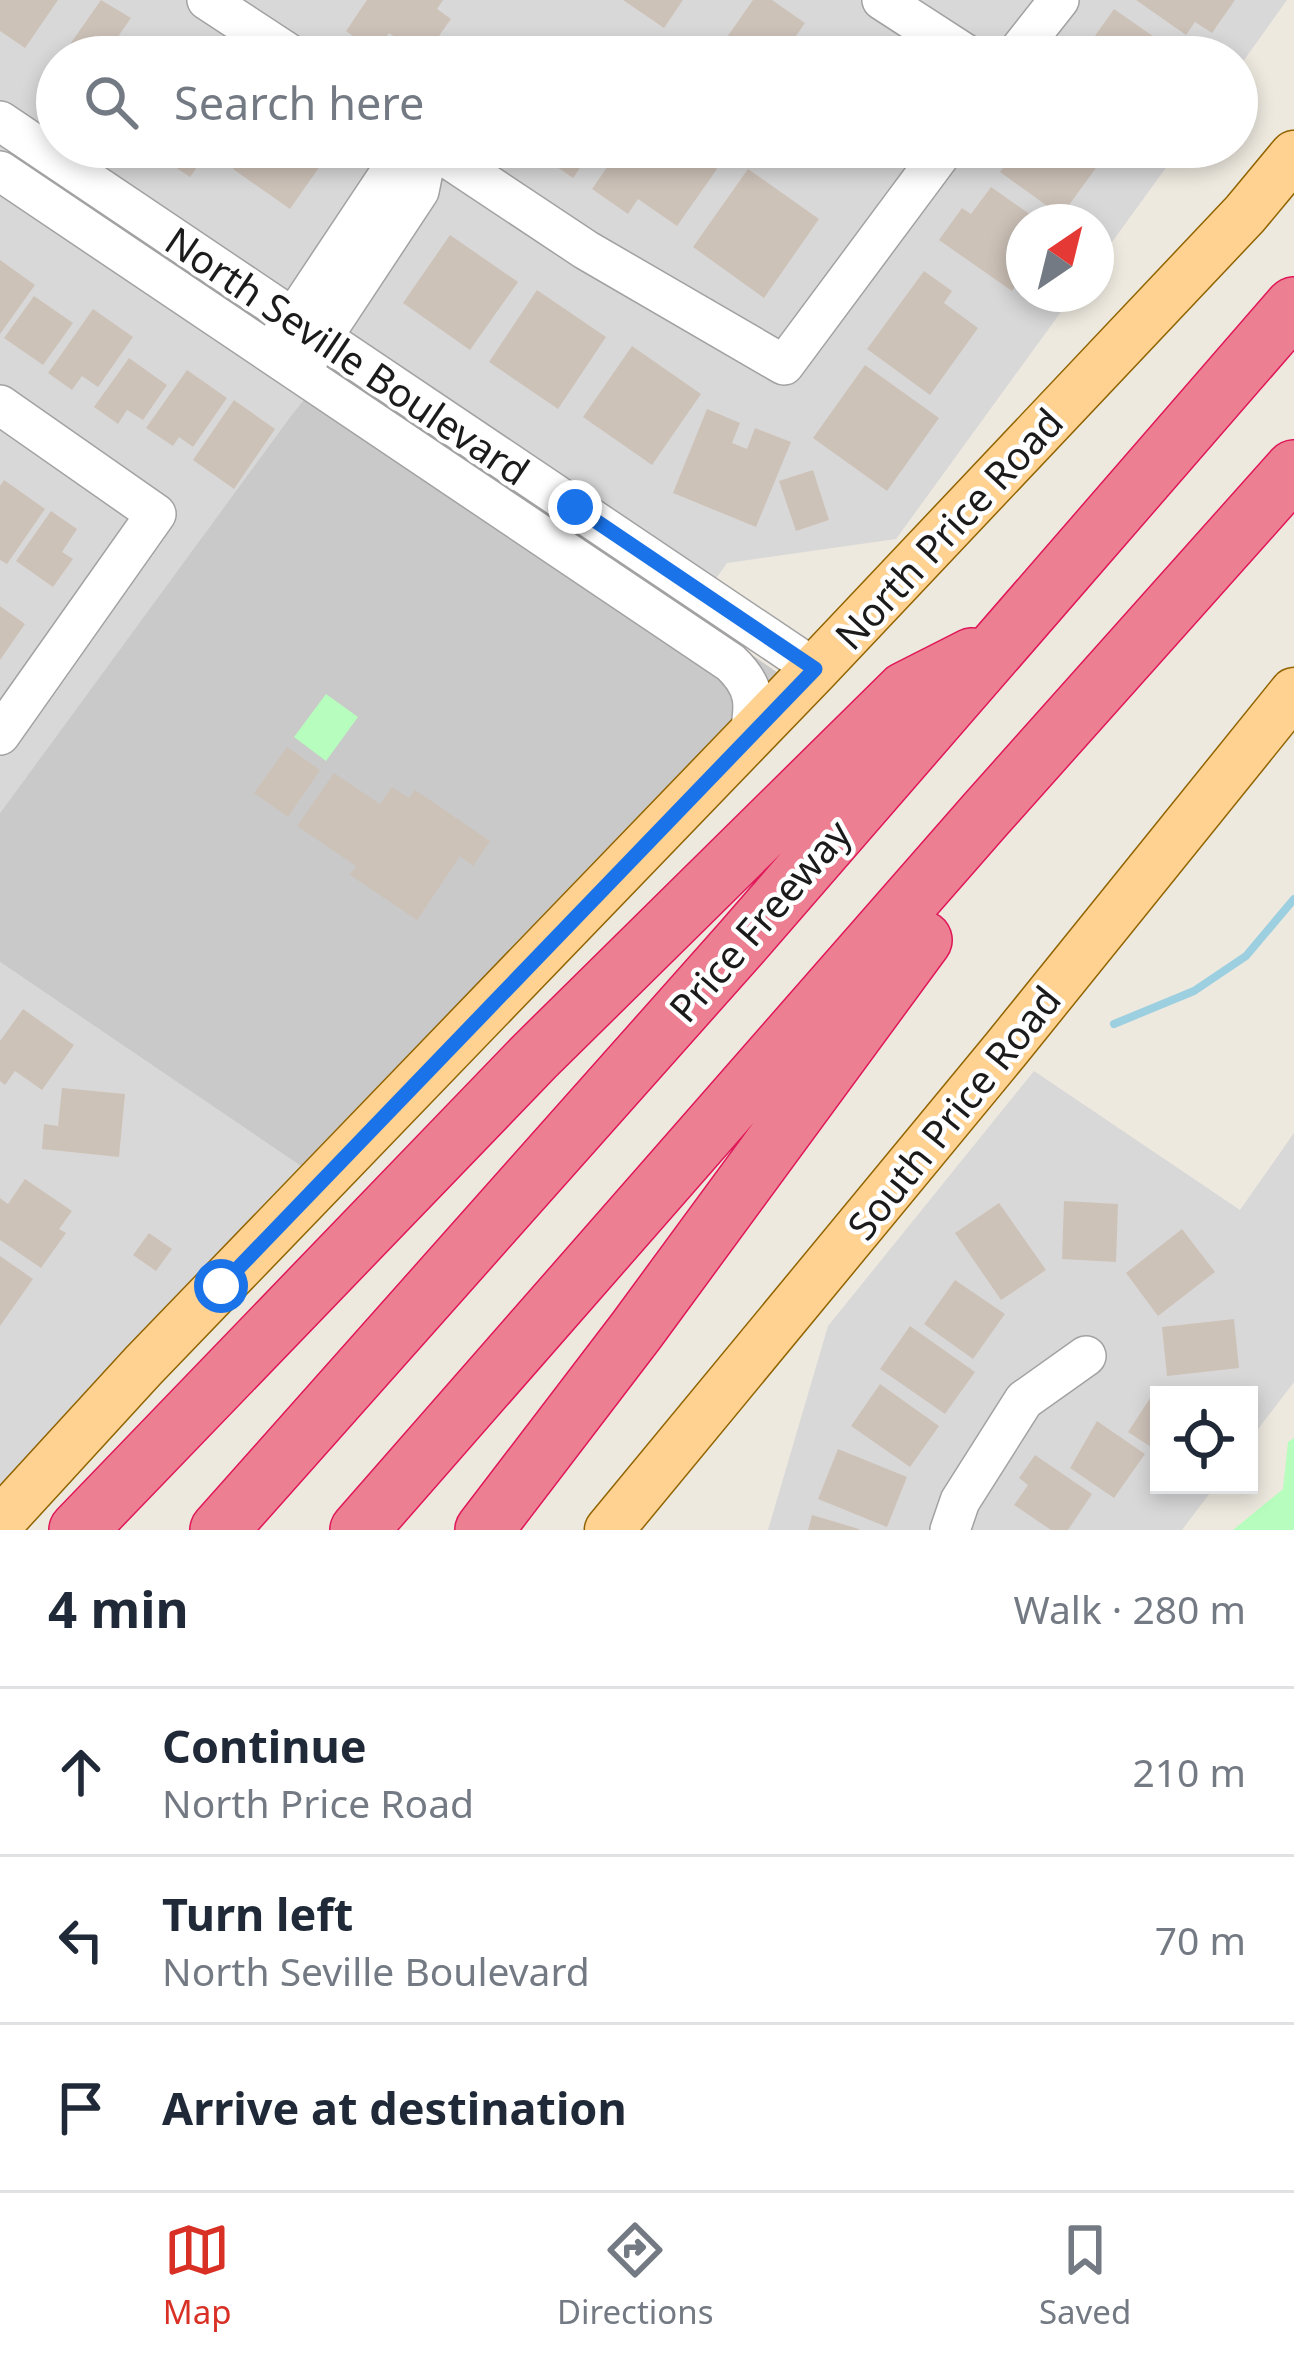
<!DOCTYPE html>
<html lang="en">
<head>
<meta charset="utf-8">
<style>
  :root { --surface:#fff; --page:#f2f2f3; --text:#1f2937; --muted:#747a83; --line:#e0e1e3; --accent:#d93025 }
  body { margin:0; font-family:"Noto Sans",sans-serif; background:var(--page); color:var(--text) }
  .controls { position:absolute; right:36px; bottom:36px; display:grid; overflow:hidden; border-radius:0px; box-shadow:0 6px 18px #0003 }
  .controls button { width:108px; height:108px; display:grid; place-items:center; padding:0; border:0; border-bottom:3px solid var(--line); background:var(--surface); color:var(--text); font:60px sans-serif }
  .compass { position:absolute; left:1006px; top:204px; width:108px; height:108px; border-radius:50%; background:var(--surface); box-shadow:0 6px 18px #0003; rotate:35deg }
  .stop { position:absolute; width:36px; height:36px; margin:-27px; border:9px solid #1a73e8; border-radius:50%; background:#fff }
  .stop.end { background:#1a73e8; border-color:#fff; box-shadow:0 3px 12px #0008 }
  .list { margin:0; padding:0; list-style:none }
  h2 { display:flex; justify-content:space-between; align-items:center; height:156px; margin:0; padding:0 48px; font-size:51px }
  h2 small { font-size:39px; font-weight:400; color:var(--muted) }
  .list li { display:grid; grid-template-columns:78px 1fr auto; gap:36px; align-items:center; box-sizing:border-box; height:168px; padding:0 48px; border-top:3px solid var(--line) }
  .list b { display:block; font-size:45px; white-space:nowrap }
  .list p { margin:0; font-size:39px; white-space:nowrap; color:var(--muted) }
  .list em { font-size:39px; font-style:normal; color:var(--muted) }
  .icon { flex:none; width:66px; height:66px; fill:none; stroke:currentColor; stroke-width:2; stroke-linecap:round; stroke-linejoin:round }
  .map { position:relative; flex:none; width:1294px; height:1530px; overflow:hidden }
  .search { position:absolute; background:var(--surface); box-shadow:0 6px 18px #0003; left:36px; right:36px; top:36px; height:132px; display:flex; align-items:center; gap:30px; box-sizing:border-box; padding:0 42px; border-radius:66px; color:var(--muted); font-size:45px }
  .sheet { height:660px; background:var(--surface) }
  nav { display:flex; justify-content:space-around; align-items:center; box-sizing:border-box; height:168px; border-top:3px solid var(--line); background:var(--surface); font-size:33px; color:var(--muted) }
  nav a { display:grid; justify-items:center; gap:6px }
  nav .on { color:var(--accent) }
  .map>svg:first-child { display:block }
  .residential { fill:#d9d8d8 }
  .religious { fill:#c9c9c9 }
  .park { fill:#b7fdbd }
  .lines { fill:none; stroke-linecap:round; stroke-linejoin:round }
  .stream { stroke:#9ccfdf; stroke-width:8 }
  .building { fill:#cdc2b8 }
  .minor-casing { stroke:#a2a2a2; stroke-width:42 }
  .major-casing { stroke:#916400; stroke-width:51 }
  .highway-casing { stroke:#e01759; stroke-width:60 }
  .minor { stroke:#fff; stroke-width:39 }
  .major { stroke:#ffd292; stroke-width:48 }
  .highway { stroke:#ec8092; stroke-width:57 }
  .route { stroke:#1a73e8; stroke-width:15 }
  .labels { text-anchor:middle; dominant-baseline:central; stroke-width:9; stroke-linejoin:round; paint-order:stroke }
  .street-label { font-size:39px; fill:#1b1b1b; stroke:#fff }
</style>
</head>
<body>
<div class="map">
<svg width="1294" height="1530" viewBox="0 0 1294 1530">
  <rect width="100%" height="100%" fill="#ede9df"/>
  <path class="residential" d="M0,0H1287L1237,70V57H57V147H1181L1096,264V222H1024V294H1074L896,539L727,563L692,612L331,369L293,413L0,813Z
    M0,962L323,1181L0,1522Z
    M1034,1071L1240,1210L1294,1133V1382L1249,1441V1395H1159V1485H1216L1182,1530H768L828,1326Z"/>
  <path class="religious" d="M335,363L798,687L323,1181L0,962V813L293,413Z"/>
  <path class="park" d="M326,694L358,717L326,761L294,737Z
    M1294,1438V1530H1233L1283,1489L1288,1442Z"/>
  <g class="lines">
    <path class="stream" d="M1114,1024L1194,991L1246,956L1294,899"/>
  </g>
  <path class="building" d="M0,0H58L25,48L0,31Z
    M101,0L131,18L119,35L139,49L134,57H61Z
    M367,0H443L437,9L451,19L424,57L389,33L376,52L346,31Z
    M623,0H683L664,28Z
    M753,0H772L805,23L781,57H713Z
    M1136,0H1235L1212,33L1195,22L1186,35Z
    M1114,9L1183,57H1080Z
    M837,37L865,57H823Z
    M176,147H211L190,177L166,161Z
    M249,147H314L327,156L290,209L233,169Z
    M528,147H585L591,152L573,178Z
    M621,147H687L717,169L677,226L638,199L628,214L592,189Z
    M1018,147H1106L1109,150L1061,216L1000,172Z
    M748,169L819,219L764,298L693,247Z
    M991,187L1041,222H1024V273L1012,291L939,240L962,208L971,214Z
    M450,235L518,282L470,350L403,303Z
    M0,260L35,285L0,334Z
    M924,271L952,291L944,303L978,328L930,395L867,349Z
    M537,290L606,337L558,409L489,362Z
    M34,296L73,323L43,365L4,338Z
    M93,309L133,337L98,387L82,376L72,390L48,373Z
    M632,346L701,394L652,465L583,417Z
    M129,358L167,385L143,420L127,410L118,424L94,407Z
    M865,365L939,418L887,491L813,438Z
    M187,370L227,398L193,447L179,437L173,446L146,428Z
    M234,400L275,429L234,489L193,460Z
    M707,409L740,423L732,443L747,449L755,428L791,442L756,527L673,493Z
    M813,470L829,520L796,531L779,481Z
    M4,480L45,509L7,564L0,560V486Z
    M51,511L77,529L62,552L73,559L53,587L16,561Z
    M0,606L25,624L0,660Z
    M287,747L320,770L288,817L254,793Z
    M334,773L380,804L392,787L409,798L415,790L490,841L473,866L460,856L417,920L350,875L356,866L297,826Z
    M23,1009L74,1045L42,1090L15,1071L5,1085L0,1081V1041Z
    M62,1088L125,1094L119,1157L42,1149L44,1124L58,1126Z
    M25,1179L72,1211L59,1229L66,1233L41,1268L0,1240V1198L8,1204Z
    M1064,1201L1118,1204L1116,1262L1062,1259Z
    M999,1203L1046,1270L1001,1300L955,1233Z
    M1182,1229L1215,1272L1158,1316L1126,1273Z
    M149,1233L172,1249L156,1271L133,1255Z
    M0,1256L33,1279L0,1326Z
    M955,1280L1005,1314L973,1359L924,1324Z
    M1234,1319L1239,1368L1167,1376L1162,1327Z
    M910,1326L975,1372L945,1414L880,1369Z
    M880,1384L939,1426L910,1467L851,1426Z
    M1158,1386L1171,1395H1159V1452L1128,1432Z
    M1097,1421L1145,1454L1114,1498L1070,1468Z
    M838,1449L907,1477L887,1527L818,1499Z
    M1035,1455L1092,1494L1068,1530H1051L1014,1505L1028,1485L1019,1478Z
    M812,1515L859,1529V1530H808Z"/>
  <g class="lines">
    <g class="minor-casing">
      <path id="minor" d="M207,0L294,57
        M882,0L970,57
        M1014,57L1059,0
        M0,121L815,669
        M431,147L586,250L784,365L946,147
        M0,171L731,663C756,687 756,704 749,737
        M278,341L391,171L426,147
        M308,359L419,191L428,147
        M0,405L156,514L0,735
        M950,1530L960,1501L1024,1400L1086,1356"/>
    </g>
    <g class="major-casing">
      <path id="major" d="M0,1522L143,1366L815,669L1245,214L1294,155
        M609,1530L1006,1049L1294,692"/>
    </g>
    <g class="highway-casing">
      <path id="highway" d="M78,1530L535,1056L905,691L972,657
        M219,1530L740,944L1294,306
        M359,1530L986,814L1294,469
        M484,1530L636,1331L923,940"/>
    </g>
    <use href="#minor" class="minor"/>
    <use href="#major" class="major"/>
    <use href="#highway" class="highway"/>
  </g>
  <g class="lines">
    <path class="route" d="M221,1286L815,669L575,507"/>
  </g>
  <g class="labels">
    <g class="street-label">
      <text transform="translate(348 355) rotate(34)">North Seville Boulevard</text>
      <text transform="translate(948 528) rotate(-47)">North Price Road</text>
      <text transform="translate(759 920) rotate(-49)">Price Freeway</text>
      <text transform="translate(953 1112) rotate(-51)">South Price Road</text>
    </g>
  </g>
</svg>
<div class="controls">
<button><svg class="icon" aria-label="locate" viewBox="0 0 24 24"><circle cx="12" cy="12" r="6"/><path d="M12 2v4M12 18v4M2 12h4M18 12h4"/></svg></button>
</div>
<svg class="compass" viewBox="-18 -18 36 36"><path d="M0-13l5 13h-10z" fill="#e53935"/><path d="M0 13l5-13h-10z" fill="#747a83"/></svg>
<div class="stop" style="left:221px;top:1286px"></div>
<div class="stop end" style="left:575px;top:507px"></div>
<div class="search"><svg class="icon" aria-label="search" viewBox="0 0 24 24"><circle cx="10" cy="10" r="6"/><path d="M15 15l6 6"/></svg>Search here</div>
</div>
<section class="sheet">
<h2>4 min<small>Walk · 280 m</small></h2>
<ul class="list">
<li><svg class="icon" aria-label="ahead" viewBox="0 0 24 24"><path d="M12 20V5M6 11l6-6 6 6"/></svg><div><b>Continue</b><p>North Price Road</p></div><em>210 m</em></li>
<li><svg class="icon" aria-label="left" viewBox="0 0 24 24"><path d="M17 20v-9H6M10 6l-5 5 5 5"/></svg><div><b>Turn left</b><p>North Seville Boulevard</p></div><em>70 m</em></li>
<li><svg class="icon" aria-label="arrive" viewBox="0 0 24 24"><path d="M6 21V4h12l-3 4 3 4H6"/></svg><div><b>Arrive at destination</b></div></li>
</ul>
</section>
<nav>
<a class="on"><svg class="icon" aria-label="map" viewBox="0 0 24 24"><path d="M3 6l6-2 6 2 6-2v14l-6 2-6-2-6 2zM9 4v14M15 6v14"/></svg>Map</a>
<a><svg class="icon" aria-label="directions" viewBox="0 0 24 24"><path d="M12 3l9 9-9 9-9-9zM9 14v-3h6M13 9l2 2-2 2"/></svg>Directions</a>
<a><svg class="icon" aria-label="saved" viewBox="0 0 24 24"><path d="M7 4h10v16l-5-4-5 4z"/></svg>Saved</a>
</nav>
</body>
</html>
